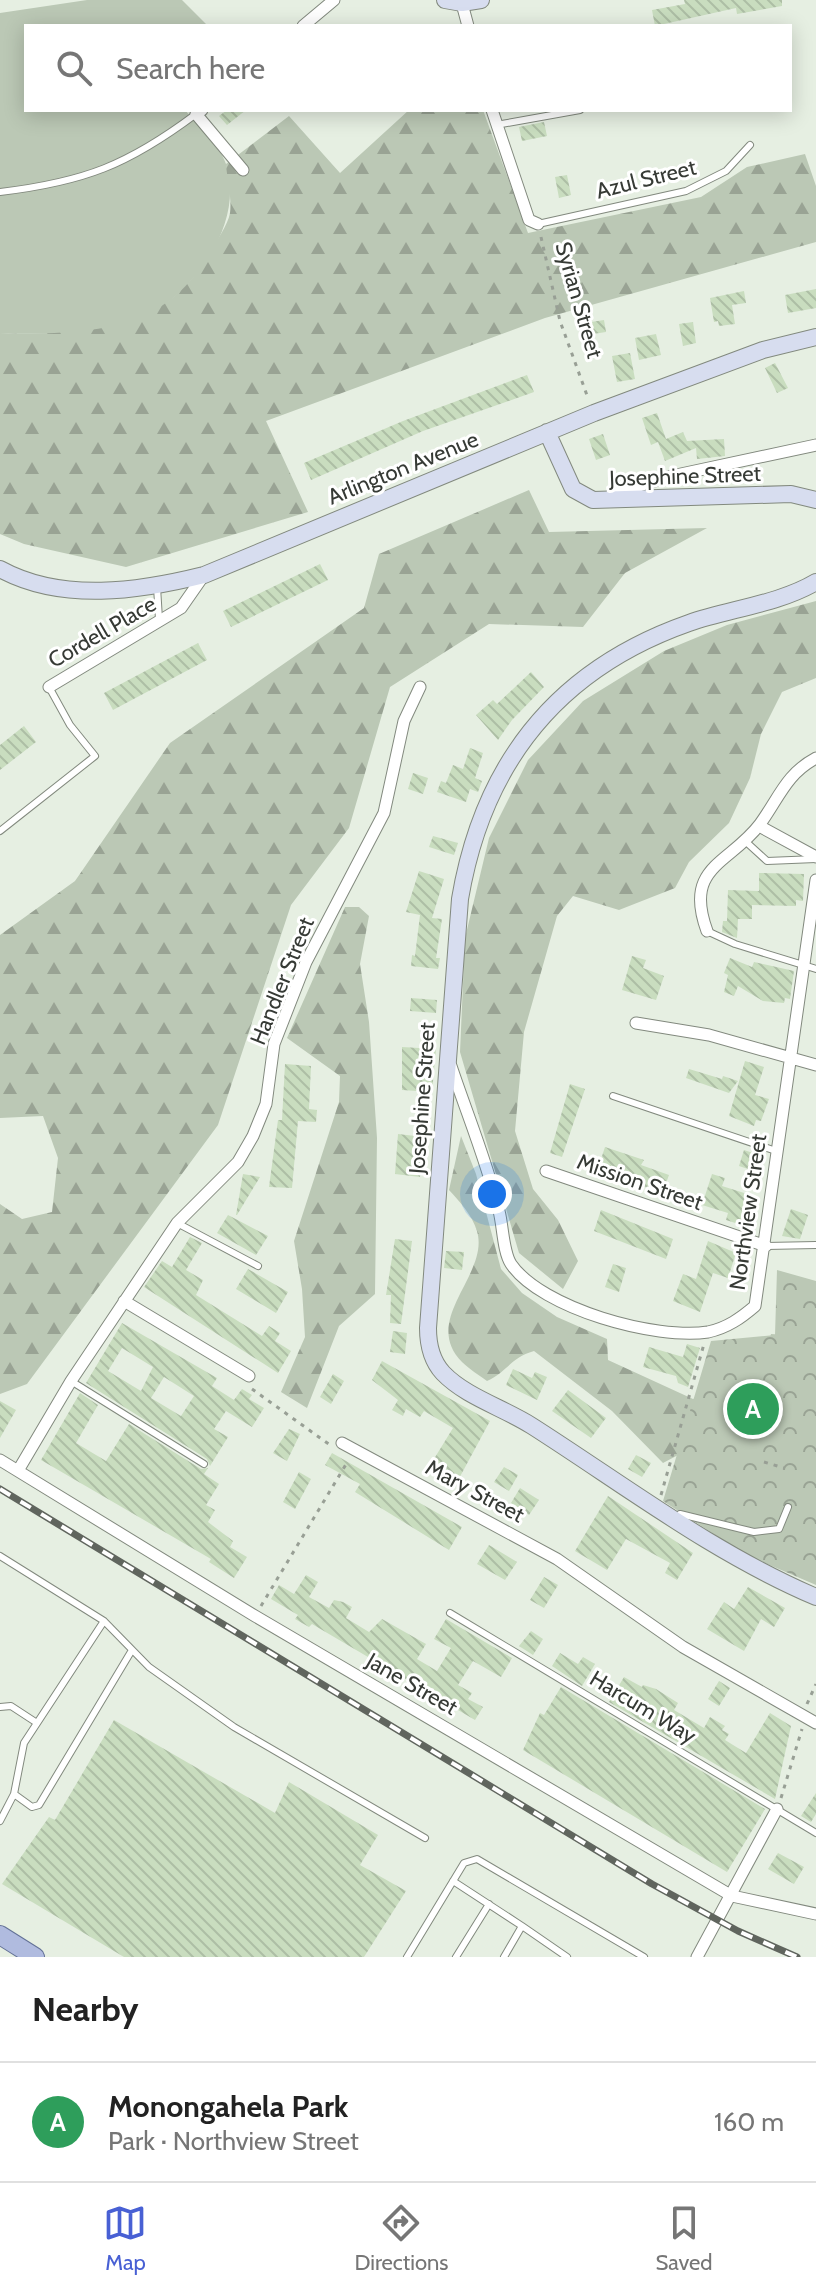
<!DOCTYPE html>
<html lang="en">
<head>
<meta charset="utf-8">
<style>
  :root { --surface:#fff; --page:#f6f6f6; --text:#222; --muted:#767676; --line:#e0e0e0; --accent:#4860d4 }
  body { margin:0; font-family:Cabin,sans-serif; background:var(--page); color:var(--text) }
  .you { position:absolute; left:492px; top:1194px; width:28px; height:28px; margin:-20px; border:6px solid #fff; border-radius:50%; background:#1a73e8; box-shadow:0 0 0 12px #1a73e833 }
  .badge { display:grid; place-items:center; width:52px; height:52px; border-radius:50%; background:var(--accent); color:#fff; font-size:26px; font-weight:700 }
  .pin { position:absolute; translate:-50% -50%; border:4px solid #fff; box-shadow:0 2px 8px #0006 }
  .list { margin:0; padding:0; list-style:none }
  h2 { display:flex; justify-content:space-between; align-items:center; height:104px; margin:0; padding:0 32px; font-size:34px }
  h2 small { font-size:26px; font-weight:400; color:var(--muted) }
  .list li { display:grid; grid-template-columns:52px 1fr auto; gap:24px; align-items:center; box-sizing:border-box; height:120px; padding:0 32px; border-top:2px solid var(--line) }
  .list b { display:block; font-size:30px; white-space:nowrap }
  .list p { margin:0; font-size:26px; white-space:nowrap; color:var(--muted) }
  .list em { font-size:26px; font-style:normal; color:var(--muted) }
  .icon { flex:none; width:44px; height:44px; fill:none; stroke:currentColor; stroke-width:2; stroke-linecap:round; stroke-linejoin:round }
  .map { position:relative; flex:none; width:816px; height:1957px; overflow:hidden }
  .search { position:absolute; background:var(--surface); box-shadow:0 4px 20px #0003; left:24px; right:24px; top:24px; height:88px; display:flex; align-items:center; gap:20px; box-sizing:border-box; padding:0 28px; border-radius:0px; color:var(--muted); font-size:30px }
  .sheet { height:224px; background:var(--surface) }
  nav { display:flex; justify-content:space-around; align-items:center; box-sizing:border-box; height:112px; border-top:2px solid var(--line); background:var(--surface); font-size:22px; color:var(--muted) }
  nav a { display:grid; justify-items:center; gap:4px }
  nav .on { color:var(--accent) }
  .map>svg:first-child { display:block }
  .grass { fill:#bbc8b5 }
  .forest { fill:url(#forest-firs) }
  .park { fill:url(#park-crowns) }
  .building { fill:url(#building-back-hatch); fill-rule:evenodd }
  .lines { fill:none; stroke-linecap:round; stroke-linejoin:round }
  .lane-casing { stroke:#82897e; stroke-width:8 }
  .street-casing { stroke:#82897e; stroke-width:13 }
  .secondary-casing { stroke:#82897e; stroke-width:18 }
  .primary-casing { stroke:#637196; stroke-width:20 }
  .path { stroke:#989f95; stroke-width:3; stroke-dasharray:4 6; stroke-linecap:butt }
  .lane { stroke:#fff; stroke-width:6 }
  .street { stroke:#fff; stroke-width:11 }
  .secondary { stroke:#d7ddef; stroke-width:16 }
  .primary { stroke:#b0bbdf; stroke-width:18 }
  .rail-casing { stroke:#60655e; stroke-width:7 }
  .rail { stroke:#fff; stroke-width:4; stroke-dasharray:12; stroke-linecap:butt }
  .labels { text-anchor:middle; dominant-baseline:central; stroke-width:6; stroke-linejoin:round; paint-order:stroke }
  .street-label { font-size:22px; fill:#363a35; stroke:#fff }
</style>
</head>
<body>
<div class="map">
<svg width="816" height="1957" viewBox="0 0 816 1957">
  <defs>
    <pattern id="forest-firs" width="22" height="20" patternUnits="userSpaceOnUse" patternTransform="scale(2)"><rect width="22" height="20" fill="#bbc8b5"/><path d="M5 1l3.5 6h-7zM16 11l3.5 6h-7z" fill="#99a394"/></pattern>
    <pattern id="park-crowns" width="20" height="18" patternUnits="userSpaceOnUse" patternTransform="scale(2)"><rect width="20" height="18" fill="#bbc8b5"/><path d="M2 6a3 3 0 1 1 6 0M12 15a3 3 0 1 1 6 0" fill="none" stroke="#99a394"/></pattern>
    <pattern id="building-back-hatch" width="6" height="6" patternUnits="userSpaceOnUse" patternTransform="scale(2)"><rect width="6" height="6" fill="#c9ddbf"/><path d="M-1 5l2 2M0 0l6 6M5-1l2 2" fill="none" stroke="#adbea5"/></pattern>
  </defs>
  <rect width="100%" height="100%" fill="#e6efe2"/>
  <path class="grass" d="M87,0H182L208,26H26V110H185C198,126 220,145 226,164C246,226 190,299 135,322C98,337 40,333 0,334V13Z"/>
  <path class="forest" d="M409,110H483L528,233L701,197L747,167L805,154L816,186V242L545,318L266,421L308,512L126,567L24,544L0,534V334C86,333 164,336 210,252C216,241 228,225 230,213C232,198 227,179 226,164L289,116L340,173Z
    M529,490L549,532L707,528L625,573L583,627L489,624L390,687L349,828L291,905L218,1125L27,1384L0,1394V1204L22,1219L52,1212L58,1158L43,1116L0,1118V935L75,881L170,743L364,608L379,554Z
    M816,601V678L782,692L761,734L750,778L729,823L689,862L675,888L619,910L573,896L557,916L524,1032L515,1131L533,1189L558,1220L578,1261L563,1289L519,1253L460,1052L465,938L489,838L528,760L583,701L664,651L727,625Z
    M345,907H359L369,916L360,964L369,1022L377,1138L375,1294L339,1326L307,1408L281,1392L305,1337L302,1289L294,1241L339,1102L340,1076L287,1038Z
    M461,1136L476,1174L501,1269L522,1293L557,1317L607,1339L608,1360L693,1399L760,1384L771,1334L816,1337L680,1454L663,1463L612,1411L534,1351C510,1358 507,1372 487,1381C479,1375 469,1369 462,1362C420,1319 490,1275 477,1231C472,1215 460,1202 449,1190Z"/>
  <path class="park" d="M777,1270L816,1281V1585L746,1555L663,1501L711,1341L775,1335Z"/>
  <path class="building" d="M684,0H782V6L737,14L736,8L655,26L652,10L685,4Z
    M227,110H246L227,125L219,116Z
    M544,122L547,136L522,141L519,127Z
    M567,175L571,195L559,198L555,177Z
    M816,289V308L788,313L785,295Z
    M744,291L746,303L732,305L735,324L719,326L718,321L714,322L710,298Z
    M604,320L606,332L580,336L578,324Z
    M693,322L696,343L683,346L679,324Z
    M656,334L661,355L639,360L635,338Z
    M630,353L635,379L617,382L612,356Z
    M775,363L788,388L777,393L765,368Z
    M527,375L534,392L423,431L311,480L304,463L403,421Z
    M657,413L666,439L683,432L687,441L724,439L725,456L697,459L696,448L665,461L658,442L651,445L642,418Z
    M603,434L610,455L596,460L589,439Z
    M320,564L328,580L231,627L223,611Z
    M198,643L207,660L113,710L104,693Z
    M531,672L544,687L512,720L498,740L476,715L493,700L497,704Z
    M24,726L36,742L0,770V745Z
    M470,748L483,753L475,778L482,781L478,792L470,789L466,802L437,792L441,781L446,783L453,765L463,769Z
    M413,773L428,778L423,794L408,789Z
    M433,836L458,843L454,855L429,847Z
    M419,871L444,879L432,918L442,919L436,958H440L438,969L411,966L412,955L415,956L420,915L406,912Z
    M759,873L804,874L803,901L796,900V906L752,905V919H738L737,938L722,932L723,921H727L728,890L759,891Z
    M632,956L646,960L643,968L664,976L656,1000L622,990Z
    M730,958L752,967L754,962L794,971L790,999L785,998L784,1003L763,1001L738,986L734,996L724,992L728,975L724,973Z
    M411,998L437,1000L436,1013L410,1011Z
    M402,1047L436,1049L432,1092L402,1090Z
    M745,1061L764,1067L755,1095L769,1099L761,1121L756,1120L754,1126L729,1116Z
    M285,1064L311,1066L309,1109L317,1110L316,1122L298,1121L292,1188L269,1187L278,1120H282Z
    M689,1069L722,1079L723,1076L738,1081L729,1093L686,1078Z
    M570,1084L585,1089L562,1157L550,1153Z
    M398,1134L424,1137L420,1177L395,1174Z
    M605,1147L644,1160L641,1165L669,1175L662,1194L598,1168Z
    M744,1150L759,1155L754,1171L739,1166Z
    M243,1174L260,1177L237,1215H236Z
    M712,1174L725,1178L722,1186L760,1198L751,1228L726,1220L728,1213L702,1205Z
    M791,1209L808,1215L800,1239L782,1236Z
    M601,1210L673,1239L666,1259L594,1231Z
    M228,1215L268,1236L256,1255L217,1233Z
    M190,1237L202,1243L186,1270L203,1280L196,1295L262,1336L269,1326L280,1333L275,1341L291,1351L278,1373L144,1287L162,1261L172,1267Z
    M395,1239L412,1241L401,1324L390,1323L391,1295H386Z
    M708,1241L736,1253L728,1278L713,1273L700,1312L673,1301L683,1274L696,1279Z
    M446,1251L464,1252L462,1270L444,1268Z
    M613,1264L626,1268L619,1292L605,1287Z
    M248,1269L288,1292L276,1313L236,1289Z
    M122,1323L217,1378L212,1386L234,1400L242,1389L252,1395L249,1399L264,1408L252,1427L226,1411L214,1429L228,1437L210,1466L207,1459L86,1383ZM122,1348L153,1367L141,1391L108,1371ZM164,1377L194,1396L181,1416L151,1398Z
    M393,1331L407,1333L405,1354L390,1352Z
    M687,1344L700,1348L688,1387L678,1383L676,1376L643,1367L649,1347L683,1357Z
    M382,1361L490,1421L456,1484L429,1467L453,1428L424,1411L420,1417L406,1409L403,1416L392,1410L398,1400L372,1380Z
    M513,1369L532,1378L535,1372L547,1377L537,1400L506,1385Z
    M333,1374L344,1381L331,1404L320,1397Z
    M568,1390L606,1418L591,1438L552,1411Z
    M80,1393L98,1405L76,1443L106,1461L129,1424L201,1469L208,1468L204,1474L219,1484L206,1505L215,1510L208,1522L233,1541L230,1547L247,1557L234,1578L209,1562L211,1559L41,1460Z
    M0,1401L16,1410L0,1438Z
    M289,1429L300,1434L287,1461L273,1453Z
    M332,1453L462,1527L449,1550L355,1492L360,1484L325,1465Z
    M636,1455L651,1463L642,1477L628,1469Z
    M504,1467L518,1475L509,1491L494,1482Z
    M299,1472L311,1479L295,1509L283,1502Z
    M520,1488L539,1500L529,1515L511,1503Z
    M608,1496L693,1553L677,1580L665,1573L670,1563L626,1539L607,1570L575,1551Z
    M489,1545L517,1562L505,1580L477,1564Z
    M306,1575L318,1582L309,1597L329,1608L334,1600L343,1602L352,1607L346,1618L369,1632L382,1619L426,1644L417,1659L437,1671L451,1648L434,1639L446,1619L512,1658L501,1677L473,1661L458,1685L472,1693L468,1699L483,1707L475,1720L312,1624L309,1627L295,1619L298,1615L271,1599L279,1585L294,1594Z
    M544,1577L558,1585L544,1608L530,1600Z
    M748,1587L785,1608L774,1627L761,1619L744,1651L707,1629L724,1602L734,1609Z
    M531,1631L543,1639L533,1655L519,1646Z
    M560,1653L578,1664L583,1657L595,1664L582,1686L552,1666Z
    M624,1677L642,1687L643,1685L656,1689L678,1703L674,1710L704,1728L710,1717L725,1726L722,1730L729,1734L725,1740L746,1753L770,1713L791,1726L775,1799L609,1702Z
    M719,1681L730,1688L719,1706L708,1699Z
    M561,1687L765,1809L727,1872L523,1750L540,1713L544,1715Z
    M114,1720L275,1813L289,1782L378,1835L360,1865L406,1891L364,1957H124L2,1884L49,1817L55,1820Z
    M816,1793V1814L811,1822L801,1816Z
    M778,1853L804,1867L794,1884L768,1869Z"/>
  <g class="lines">
    <g class="lane-casing">
      <path id="lane" d="M496,125L580,110
        M0,192C84,182 128,165 196,114
        M538,224L686,191L726,171L750,145
        M157,587L159,619
        M0,831L95,756L70,725L49,687
        M744,840L767,861L816,859
        M707,931L735,944L816,969
        M613,1096L776,1151
        M177,1223L258,1266
        M766,1246L816,1245
        M71,1381L204,1464
        M680,1514L754,1532L779,1529L788,1507
        M0,1556L104,1621L149,1667L234,1727L425,1838
        M450,1613L816,1833
        M0,1707L11,1706L37,1723
        M14,1794L32,1807L39,1805L132,1650
        M0,1821L14,1794L24,1743L104,1621
        M453,1881L522,1926
        M407,1957L464,1863L477,1859L644,1957
        M456,1957L489,1904
        M504,1957L522,1926L567,1957"/>
    </g>
    <g class="street-casing">
      <path id="street" d="M461,0L468,26
        M303,26L334,0
        M202,110L196,114L243,170
        M492,110L529,220L538,224
        M611,495L667,477L816,445
        M49,687L181,608L204,575
        M759,826L816,857
        M707,931C683,866 730,864 760,824C779,798 786,774 816,758
        M636,1023L709,1035L816,1065
        M451,1066C467,1114 487,1162 499,1211C503,1226 503,1252 511,1264C542,1309 656,1340 708,1332C727,1328 741,1318 755,1306L816,880
        M546,1171L766,1246
        M124,1301L249,1376
        M342,1443L557,1559L683,1647L816,1723
        M0,1460L255,1616L732,1896L816,1914
        M19,1469L71,1381L177,1223L238,1162L253,1136L266,1104L274,1044L306,962L384,813L404,721L420,687
        M697,1957L777,1809"/>
    </g>
    <g class="secondary-casing">
      <path id="secondary" d="M445,0L462,3L481,0
        M547,432L573,489L593,500L791,494L816,500
        M0,569C62,603 140,591 204,575L594,413L763,350L816,337
        M816,582C779,604 729,609 689,623C558,669 483,763 460,899L428,1328C428,1345 431,1360 443,1373C466,1397 504,1408 532,1426C626,1486 713,1553 816,1597"/>
    </g>
    <g class="primary-casing">
      <path id="primary" d="M0,1935L35,1957"/>
    </g>
    <path class="path" d="M541,237L560,321L588,398
      M252,1389L330,1445
      M764,1462L784,1468
      M661,1495L704,1344
      M261,1606L348,1461
      M807,1704L816,1684
      M781,1798L802,1729"/>
    <use href="#lane" class="lane"/>
    <use href="#street" class="street"/>
    <use href="#secondary" class="secondary"/>
    <use href="#primary" class="primary"/>
    <g class="rail-casing">
      <path id="rail" d="M0,1489L652,1884L738,1931L797,1957"/>
    </g>
    <use href="#rail" class="rail"/>
  </g>
  <g class="labels">
    <g class="street-label">
      <text transform="translate(646 179) rotate(-14)">Azul Street</text>
      <text transform="translate(579 300) rotate(74)">Syrian Street</text>
      <text transform="translate(403 468) rotate(-22)">Arlington Avenue</text>
      <text transform="translate(685 476) rotate(-2)">Josephine Street</text>
      <text transform="translate(102 632) rotate(-30)">Cordell Place</text>
      <text transform="translate(282 981) rotate(-68)">Handler Street</text>
      <text transform="translate(422 1098) rotate(-86)">Josephine Street</text>
      <text transform="translate(640 1182) rotate(19)">Mission Street</text>
      <text transform="translate(748 1212) rotate(-82)">Northview Street</text>
      <text transform="translate(475 1491) rotate(28)">Mary Street</text>
      <text transform="translate(412 1684) rotate(30)">Jane Street</text>
      <text transform="translate(643 1707) rotate(31)">Harcum Way</text>
    </g>
  </g>
</svg>
<div class="you"></div>
<div class="pin badge" style="left:753px;top:1409px;background:#2e9e5b">A</div>
<div class="search"><svg class="icon" aria-label="search" viewBox="0 0 24 24"><circle cx="10" cy="10" r="6"/><path d="M15 15l6 6"/></svg>Search here</div>
</div>
<section class="sheet">
<h2>Nearby<small></small></h2>
<ul class="list">
<li><span class="badge" style="background:#2e9e5b">A</span><div><b>Monongahela Park</b><p>Park · Northview Street</p></div><em>160 m</em></li>
</ul>
</section>
<nav>
<a class="on"><svg class="icon" aria-label="map" viewBox="0 0 24 24"><path d="M3 6l6-2 6 2 6-2v14l-6 2-6-2-6 2zM9 4v14M15 6v14"/></svg>Map</a>
<a><svg class="icon" aria-label="directions" viewBox="0 0 24 24"><path d="M12 3l9 9-9 9-9-9zM9 14v-3h6M13 9l2 2-2 2"/></svg>Directions</a>
<a><svg class="icon" aria-label="saved" viewBox="0 0 24 24"><path d="M7 4h10v16l-5-4-5 4z"/></svg>Saved</a>
</nav>
</body>
</html>
